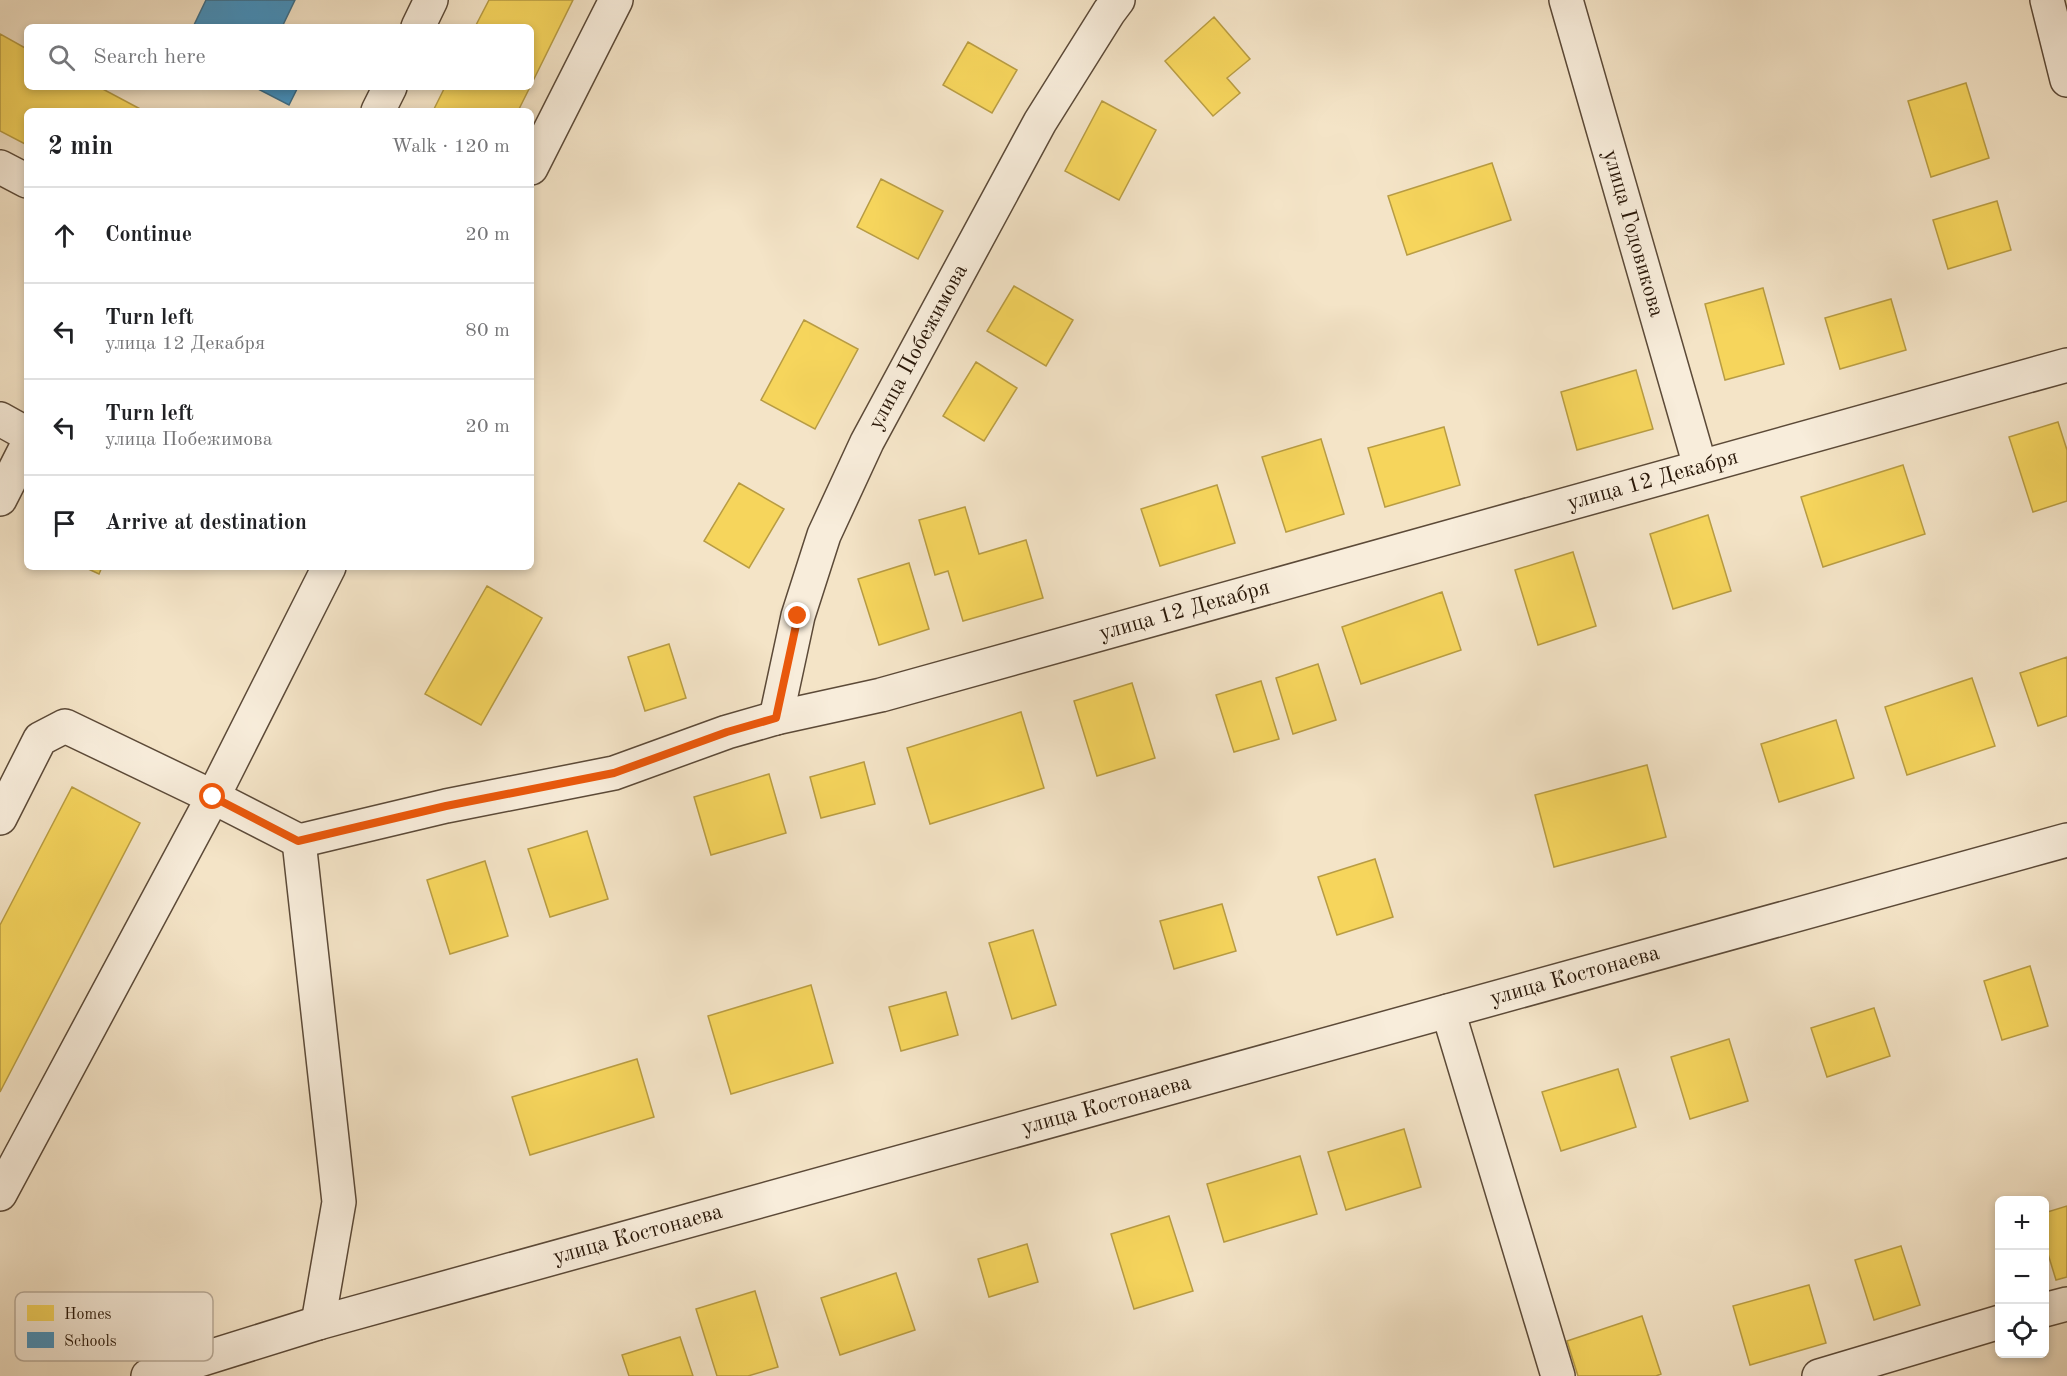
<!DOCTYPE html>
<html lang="en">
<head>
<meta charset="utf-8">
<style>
  :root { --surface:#fff; --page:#f2f2f2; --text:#202124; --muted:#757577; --line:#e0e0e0 }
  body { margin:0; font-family:"Old Standard TT",serif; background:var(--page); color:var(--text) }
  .controls { position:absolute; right:18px; bottom:18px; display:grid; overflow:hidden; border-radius:9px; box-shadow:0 3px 9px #0003 }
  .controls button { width:54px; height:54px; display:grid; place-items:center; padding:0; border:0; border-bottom:2px solid var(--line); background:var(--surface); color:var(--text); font:30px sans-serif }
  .stop { position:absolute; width:18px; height:18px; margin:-14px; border:4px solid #ea580c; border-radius:50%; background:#fff }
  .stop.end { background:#ea580c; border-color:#fff; box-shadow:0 2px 6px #0008 }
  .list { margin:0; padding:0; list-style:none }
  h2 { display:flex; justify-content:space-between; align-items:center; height:78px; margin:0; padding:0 24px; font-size:26px }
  h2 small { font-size:20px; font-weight:400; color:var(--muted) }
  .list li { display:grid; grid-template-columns:39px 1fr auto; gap:18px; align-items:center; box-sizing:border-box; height:96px; padding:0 24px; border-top:2px solid var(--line) }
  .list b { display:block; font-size:22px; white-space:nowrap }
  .list p { margin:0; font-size:20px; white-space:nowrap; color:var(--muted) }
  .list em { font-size:20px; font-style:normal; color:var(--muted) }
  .icon { flex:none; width:33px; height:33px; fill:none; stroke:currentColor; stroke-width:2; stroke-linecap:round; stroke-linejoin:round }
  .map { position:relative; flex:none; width:2067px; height:1376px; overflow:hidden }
  .search { position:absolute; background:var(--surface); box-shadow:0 3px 9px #0003; left:24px; top:24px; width:510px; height:66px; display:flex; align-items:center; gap:15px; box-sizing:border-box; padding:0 21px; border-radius:9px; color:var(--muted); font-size:22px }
  .panel { position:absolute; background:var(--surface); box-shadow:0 3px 9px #0003; left:24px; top:108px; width:510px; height:462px; border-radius:9px }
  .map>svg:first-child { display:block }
  .homes { fill:#f6d55c; stroke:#b89c43; stroke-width:1.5 }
  .schools { fill:#4393c3; stroke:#3b6e8b; stroke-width:1.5 }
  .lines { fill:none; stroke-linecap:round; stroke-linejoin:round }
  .minor-casing { stroke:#5c4a38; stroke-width:36 }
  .minor { stroke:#f8eddb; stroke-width:33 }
  .route { stroke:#ea580c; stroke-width:8 }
  .labels { text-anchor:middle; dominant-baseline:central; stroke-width:6; stroke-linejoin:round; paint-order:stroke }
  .street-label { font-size:22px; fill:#291708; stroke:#f8eddb }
  .key { fill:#f8eddb; stroke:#baad9c; stroke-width:1.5 }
  .key-label { font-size:16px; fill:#291708 }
</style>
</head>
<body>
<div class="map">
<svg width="2067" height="1376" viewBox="0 0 2067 1376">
  <rect width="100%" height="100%" fill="#f4e4c7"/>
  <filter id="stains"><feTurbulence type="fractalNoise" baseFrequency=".00333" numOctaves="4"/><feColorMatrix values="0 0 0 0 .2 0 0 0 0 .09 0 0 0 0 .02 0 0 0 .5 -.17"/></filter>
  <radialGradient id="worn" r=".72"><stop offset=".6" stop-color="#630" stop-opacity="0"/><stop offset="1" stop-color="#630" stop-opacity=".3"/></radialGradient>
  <path class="homes" d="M489,0H573L531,85V27H475Z
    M1214,17L1250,59L1227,78L1240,93L1213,116L1165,61Z
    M0,34L27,49V87H99L144,111H27V145L0,131Z
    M968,42L1017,70L992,113L943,85Z
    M1966,83L1989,158L1931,177L1908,101Z
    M445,87H530L518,111H433Z
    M1102,101L1156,130L1119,200L1065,171Z
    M1492,163L1511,220L1407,255L1388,196Z
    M881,179L943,211L918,259L857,227Z
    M1997,201L2011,250L1948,269L1933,220Z
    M1014,286L1073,320L1046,366L987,331Z
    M1763,288L1784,364L1725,380L1705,304Z
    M1891,299L1906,350L1840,369L1825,318Z
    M804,320L858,349L815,429L761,400Z
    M976,362L1017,388L984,441L943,416Z
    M1636,370L1653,429L1577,450L1561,392Z
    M2058,422L2067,450V501L2033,512L2009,437Z
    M1444,427L1460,485L1385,507L1368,448Z
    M1321,439L1344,514L1286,532L1262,457Z
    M1903,465L1925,534L1823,567L1801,497Z
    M739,483L784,509L749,568L704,541Z
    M1217,485L1235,543L1160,566L1141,509Z
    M965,507L979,554L1026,540L1043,598L963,621L948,571L935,575L919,520Z
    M1708,515L1731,591L1673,609L1650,534Z
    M1573,552L1596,626L1538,645L1515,570Z
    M909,563L929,629L879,645L858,579Z
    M84,567H102L99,574Z
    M487,586L542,618L481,725L425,694Z
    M1442,592L1461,650L1361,684L1342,627Z
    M669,644L686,698L645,711L628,657Z
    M2067,657V716L2038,726L2020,673Z
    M1318,664L1336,720L1293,734L1276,678Z
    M1972,678L1995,746L1907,775L1885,707Z
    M1261,681L1279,739L1234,752L1216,695Z
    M1132,683L1155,758L1097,776L1074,701Z
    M1021,712L1044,788L930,824L907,748Z
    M1836,720L1854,778L1779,802L1761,744Z
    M864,762L875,804L821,818L810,777Z
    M1647,765L1666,837L1554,867L1535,795Z
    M769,774L786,833L711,855L694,797Z
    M72,787L140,823L0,1092V925Z
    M587,831L608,899L550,917L528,849Z
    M1375,859L1393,917L1337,935L1318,877Z
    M485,861L508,936L450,954L427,880Z
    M1222,904L1236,951L1174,969L1160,921Z
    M1033,930L1056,1005L1012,1019L989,943Z
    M2030,966L2048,1026L2002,1040L1984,981Z
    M811,985L833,1063L731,1094L708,1016Z
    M946,992L958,1035L901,1051L889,1007Z
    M1874,1008L1890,1056L1827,1077L1811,1028Z
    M1729,1039L1748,1101L1690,1119L1671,1057Z
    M637,1059L654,1117L530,1155L512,1097Z
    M1618,1069L1636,1127L1561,1151L1542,1092Z
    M1404,1129L1421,1187L1346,1210L1328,1152Z
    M1300,1156L1317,1214L1224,1242L1207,1184Z
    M2067,1206V1277L2056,1280L2044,1241V1213Z
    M1169,1216L1193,1291L1134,1309L1111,1234Z
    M1027,1244L1038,1282L989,1297L978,1259Z
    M1901,1246L1920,1305L1874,1320L1855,1260Z
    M896,1273L915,1330L840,1355L821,1298Z
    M1809,1285L1826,1343L1750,1365L1733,1306Z
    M755,1291L778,1367L748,1376H717L696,1309Z
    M1642,1316L1661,1374L1656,1376H1578L1567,1341Z
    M680,1337L693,1376H629L622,1355Z"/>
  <path class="schools" d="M206,0H295L282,27H193Z
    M254,87H298L289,105Z"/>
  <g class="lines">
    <g class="minor-casing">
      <g id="minor">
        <path id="s1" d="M1566,0L1700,466"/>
        <path d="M2047,0L2067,80"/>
        <path d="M418,27L431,0"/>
        <path d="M378,111L390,87"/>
        <path d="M0,167L27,181"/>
        <path d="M531,168L616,0"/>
        <path d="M0,419L27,434"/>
        <path d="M0,499L27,446"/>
        <path id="s2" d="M776,718L798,616L824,535L867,442L1040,122L1109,12L1118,0"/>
        <path d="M0,818L40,739L65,726L213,797L299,841"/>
        <path id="s3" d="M299,841L446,806L614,773L727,732L776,718L881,695L2067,365"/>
        <path d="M299,841L339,1202L318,1323"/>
        <path d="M1448,1011L1558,1376"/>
        <path d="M0,1194L213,797L329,567"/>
        <path d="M2044,1310L2067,1304"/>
        <path id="s4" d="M148,1376L318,1323L2067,840"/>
        <path d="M1819,1376L2000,1322"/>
      </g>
    </g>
    <use href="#minor" class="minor"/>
  </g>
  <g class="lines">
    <path class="route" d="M213,797L298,841L446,806L614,773L727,732L776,718L798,616"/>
  </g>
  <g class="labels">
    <g class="street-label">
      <text stroke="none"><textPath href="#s1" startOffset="243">улица Годовикова</textPath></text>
      <text stroke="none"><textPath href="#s2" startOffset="400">улица Побежимова</textPath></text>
      <text stroke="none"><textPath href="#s3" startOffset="1402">улица 12 Декабря</textPath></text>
      <text stroke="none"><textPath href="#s3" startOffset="916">улица 12 Декабря</textPath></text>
      <text stroke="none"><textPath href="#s4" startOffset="1482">улица Костонаева</textPath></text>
      <text stroke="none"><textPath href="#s4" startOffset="996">улица Костонаева</textPath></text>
      <text stroke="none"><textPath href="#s4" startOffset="510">улица Костонаева</textPath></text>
    </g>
  </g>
  <rect x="15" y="1292" width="198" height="69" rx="9" class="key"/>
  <rect x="27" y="1305" width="27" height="16" fill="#f6d55c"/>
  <rect x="27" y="1332" width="27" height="16" fill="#4393c3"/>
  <g class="key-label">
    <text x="64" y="1319">Homes</text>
    <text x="64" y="1346">Schools</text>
  </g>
  <rect width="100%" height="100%" filter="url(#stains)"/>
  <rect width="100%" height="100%" fill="url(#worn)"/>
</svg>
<div class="controls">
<button>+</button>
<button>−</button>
<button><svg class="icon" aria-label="locate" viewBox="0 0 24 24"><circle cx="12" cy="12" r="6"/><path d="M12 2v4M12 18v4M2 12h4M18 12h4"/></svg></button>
</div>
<div class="stop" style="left:213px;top:797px"></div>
<div class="stop end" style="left:798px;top:616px"></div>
<div class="search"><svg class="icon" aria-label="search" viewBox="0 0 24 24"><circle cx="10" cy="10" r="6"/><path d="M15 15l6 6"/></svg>Search here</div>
<section class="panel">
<h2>2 min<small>Walk · 120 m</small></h2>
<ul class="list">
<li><svg class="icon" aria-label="ahead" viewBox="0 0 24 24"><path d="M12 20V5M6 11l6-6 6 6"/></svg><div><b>Continue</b></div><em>20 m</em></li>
<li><svg class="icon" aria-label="left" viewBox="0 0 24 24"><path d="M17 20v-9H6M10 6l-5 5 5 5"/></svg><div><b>Turn left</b><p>улица 12 Декабря</p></div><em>80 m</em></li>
<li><svg class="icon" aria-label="left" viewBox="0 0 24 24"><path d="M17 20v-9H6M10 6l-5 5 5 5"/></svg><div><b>Turn left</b><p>улица Побежимова</p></div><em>20 m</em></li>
<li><svg class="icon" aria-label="arrive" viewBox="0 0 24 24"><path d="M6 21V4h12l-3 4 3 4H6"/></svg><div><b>Arrive at destination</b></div></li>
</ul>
</section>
</div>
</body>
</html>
